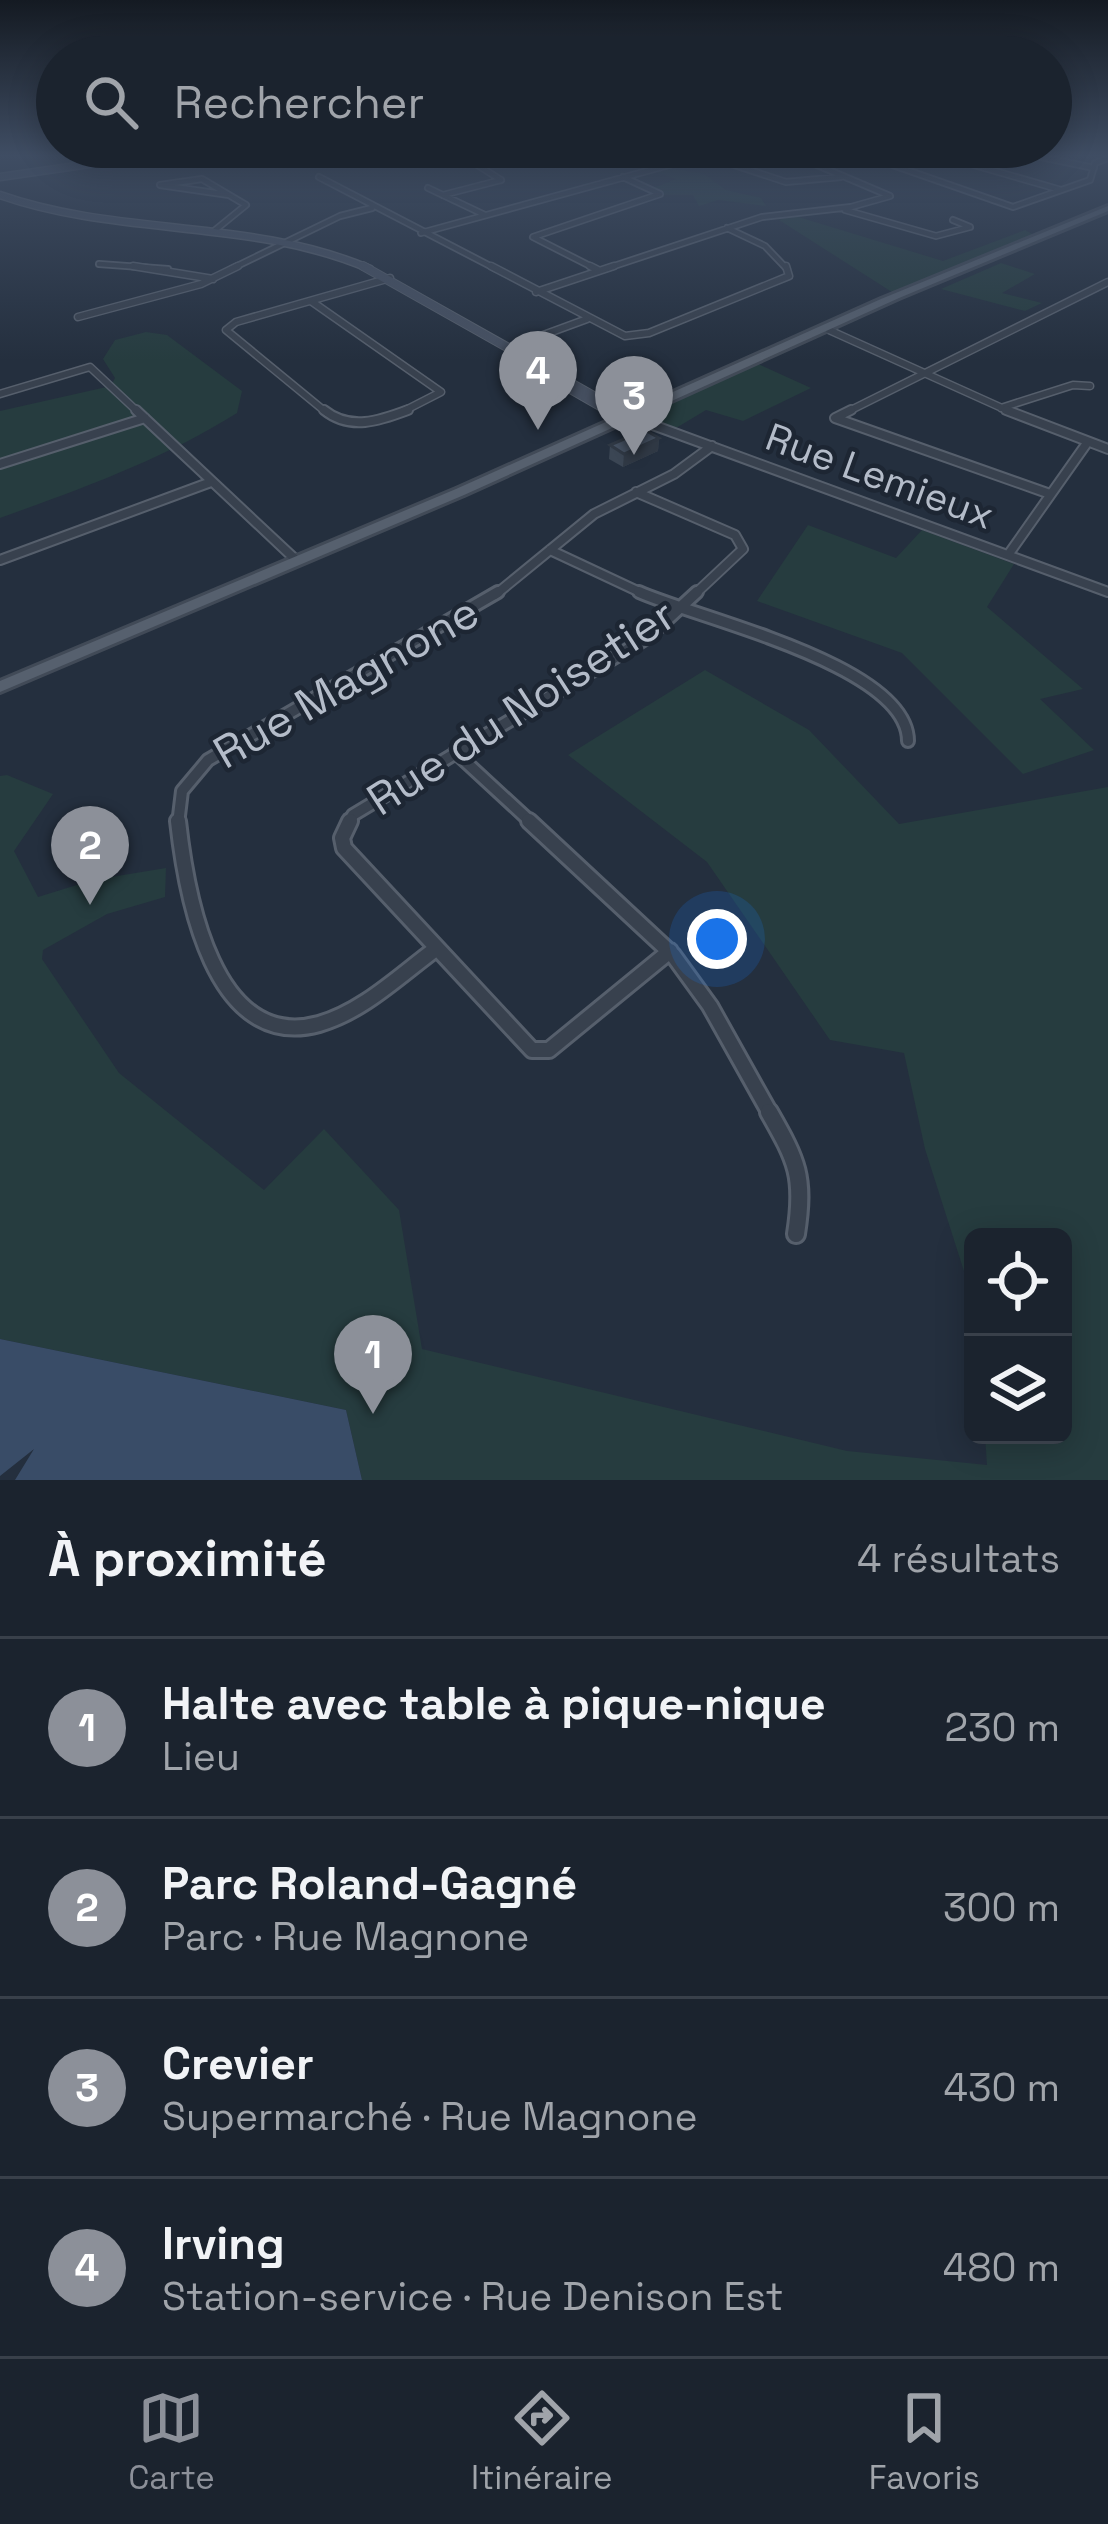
<!DOCTYPE html>
<html lang="fr">
<head>
<meta charset="utf-8">
<style>
  :root { --surface:#1b232e; --page:#282f3a; --text:#f1f3f6; --muted:#a0a4aa; --line:#39404a; --accent:#8c9099 }
  body { margin:0; font-family:"Space Grotesk",sans-serif; background:var(--page); color:var(--text) }
  .controls { position:absolute; right:36px; bottom:36px; display:grid; overflow:hidden; border-radius:18px; box-shadow:0 6px 30px #0003 }
  .controls button { width:108px; height:108px; display:grid; place-items:center; padding:0; border:0; border-bottom:3px solid var(--line); background:var(--surface); color:var(--text); font:60px sans-serif }
  .you { position:absolute; left:717px; top:939px; width:42px; height:42px; margin:-30px; border:9px solid #fff; border-radius:50%; background:#1a73e8; box-shadow:0 0 0 18px #1a73e833 }
  .badge { display:grid; place-items:center; width:78px; height:78px; border-radius:50%; background:var(--accent); color:#fff; font-size:39px; font-weight:700 }
  .pin { position:absolute; translate:-50% -99px; filter:drop-shadow(0 3px 6px #0008) }
  .pin::after { content:''; position:absolute; top:63px; width:42px; height:36px; background:inherit; clip-path:polygon(0 0,100% 0,50% 100%) }
  .list { margin:0; padding:0; list-style:none }
  h2 { display:flex; justify-content:space-between; align-items:center; height:156px; margin:0; padding:0 48px; font-size:51px }
  h2 small { font-size:39px; font-weight:400; color:var(--muted) }
  .list li { display:grid; grid-template-columns:78px 1fr auto; gap:36px; align-items:center; box-sizing:border-box; height:180px; padding:0 48px; border-top:3px solid var(--line) }
  .list b { display:block; font-size:45px; white-space:nowrap }
  .list p { margin:0; font-size:39px; white-space:nowrap; color:var(--muted) }
  .list em { font-size:39px; font-style:normal; color:var(--muted) }
  .icon { flex:none; width:66px; height:66px; fill:none; stroke:currentColor; stroke-width:2; stroke-linecap:round; stroke-linejoin:round }
  .map { position:relative; flex:none; width:1108px; height:1480px; overflow:hidden }
  .search { position:absolute; background:var(--surface); box-shadow:0 6px 30px #0003; left:36px; right:36px; top:36px; height:132px; display:flex; align-items:center; gap:30px; box-sizing:border-box; padding:0 42px; border-radius:66px; color:var(--muted); font-size:45px }
  .sheet { height:876px; background:var(--surface) }
  nav { display:flex; justify-content:space-around; align-items:center; box-sizing:border-box; height:168px; border-top:3px solid var(--line); background:var(--surface); font-size:33px; color:var(--muted) }
  nav a { display:grid; justify-items:center; gap:6px }
  nav .on { color:var(--accent) }
  .map>svg:first-child { display:block }
  .green { fill:#263c3f }
  .water { fill:#394c67 }
  .lines { fill:none; stroke-linecap:round; stroke-linejoin:round }
  .street-far5-casing { stroke:#565f6c; stroke-width:8 }
  .street-far4-casing { stroke:#565f6c; stroke-width:9 }
  .street-far3-casing { stroke:#565f6c; stroke-width:12 }
  .street-far2-casing { stroke:#565f6c; stroke-width:16 }
  .street-far1-casing { stroke:#565f6c; stroke-width:20 }
  .street-casing { stroke:#565f6c; stroke-width:22 }
  .secondary-far2-casing { stroke:#565f6c; stroke-width:9 }
  .secondary-far1-casing { stroke:#565f6c; stroke-width:10 }
  .secondary-casing { stroke:#565f6c; stroke-width:15 }
  .primary-casing { stroke:#414a57; stroke-width:6 }
  .street-far5 { stroke:#38414e; stroke-width:4.5 }
  .street-far4 { stroke:#38414e; stroke-width:6 }
  .street-far3 { stroke:#38414e; stroke-width:8 }
  .street-far2 { stroke:#38414e; stroke-width:10 }
  .street-far1 { stroke:#38414e; stroke-width:14 }
  .street { stroke:#38414e; stroke-width:16 }
  .secondary-far2 { stroke:#465061; stroke-width:6 }
  .secondary-far1 { stroke:#465061; stroke-width:8 }
  .secondary { stroke:#465061; stroke-width:10 }
  .primary { fill:#56606e; fill-rule:evenodd }
  .wall { fill:#3b4654 }
  .shaded-wall { fill:#303945 }
  .building { fill:#455162; stroke:#303945; stroke-width:3 }
  .labels { text-anchor:middle; dominant-baseline:central; stroke-width:9; stroke-linejoin:round; paint-order:stroke }
  .far-street-label { font-size:39px; fill:#b4bcc9; stroke:#1d2633 }
  .street-label { font-size:45px; fill:#b4bcc9; stroke:#1d2633 }
</style>
</head>
<body>
<div class="map">
<svg width="1108" height="1480" viewBox="0 0 1108 1480">
  <rect width="100%" height="100%" fill="#242f3e"/>
  <path class="green" d="M663,167L704,174L726,190L761,198L766,206L718,200L699,206L693,195H664L654,188L676,179L650,170Z
    M792,215L943,261L1025,230L1034,235L856,313L895,294L779,220Z
    M1001,263L1035,274L1002,293L1042,303L1025,311L941,289Z
    M146,332L167,335L242,391L237,413C162,460 83,488 0,518V411L111,386L115,378L103,359L115,340Z
    M756,363L811,388L743,421L706,410L676,428L642,415Z
    M808,525L896,558L922,530L1014,564L987,607L1083,689L1040,699L1094,750L1023,774L902,653L757,601Z
    M705,670L809,730L899,824L1108,787V1480H362L346,1410L0,1339V776L7,775L53,794L14,851L38,897L93,880L166,868L165,897L107,914L43,950L42,959L119,1073L264,1190L324,1129L399,1210L422,1349L847,1451L987,1465L985,1435H1063V1237H973V1323L970,1290L925,1149L904,1053L830,1040L707,862L568,755Z"/>
  <path class="water" d="M0,1339L346,1410L362,1480H15L34,1449L0,1476Z"/>
  <g class="lines">
    <g class="street-far5-casing">
      <path id="street-far5" d="M861,154L1013,207L1090,180L1095,163L1108,158
        M1027,154L1094,168
        M704,155L786,182L841,177
        M943,156L1061,190
        M468,159L501,180
        M319,177L496,269
        M428,188L485,215
        M443,195L501,180
        M845,210L936,236L970,227L953,220
        M727,228L765,246L787,269
        M214,231L246,205L202,179L160,185L229,195
        M421,233L709,154
        M99,264L168,269
        M231,269L340,216L372,208
        M596,269L533,237L660,194L623,177
        M605,269L762,217L851,207L890,196L810,162L834,154"/>
    </g>
    <g class="street-far4-casing">
      <path id="street-far4" d="M133,266L213,279
        M491,266L625,336L649,333L789,276L786,266
        M590,266L598,270
        M536,292L614,266
        M311,301L441,392L400,413
        M78,317L201,284L238,266
        M829,330L1013,413
        M508,348L587,319
        M0,394L90,367L139,413
        M1001,408L1073,385L1090,386
        M327,413L226,330L236,322L390,278
        M845,413L1108,282"/>
    </g>
    <g class="street-far3-casing">
      <path id="street-far3" d="M136,410L296,560
        M324,410C350,431 379,421 408,410
        M851,410L835,418L1050,494
        M1006,410L1108,449
        M631,417L1108,592
        M0,464L145,418
        M636,492L735,535L743,549L694,595
        M550,550L646,595
        M1008,555L1087,443
        M0,560L211,482
        M495,595L594,514L674,474L712,446"/>
    </g>
    <g class="street-far2-casing">
      <path id="street-far2" d="M639,592C699,619 908,665 908,741
        M455,752L533,824
        M178,824L182,791L208,760L498,592
        M349,824L353,815L647,638L697,592"/>
    </g>
    <g class="street-far1-casing">
      <path id="street-far1" d="M178,821C186,894 213,1053 319,1024C364,1011 400,975 437,948
        M350,821L342,838L344,848L532,1050H549L670,951
        M529,821L673,955L710,1006L771,1115"/>
    </g>
    <g class="street-casing">
      <path id="street" d="M769,1112C797,1161 805,1177 796,1234"/>
    </g>
    <g class="secondary-far2-casing">
      <path id="secondary-far2" d="M0,177L159,154
        M0,195C119,237 252,218 370,269"/>
    </g>
    <g class="secondary-far1-casing">
      <path id="secondary-far1" d="M363,266L624,413
        M532,367L612,413"/>
    </g>
    <g class="secondary-casing">
      <path id="secondary" d="M606,410L631,417
        M619,410L631,417"/>
    </g>
    <g class="primary-casing">
      <path id="primary" d="M1108,206V211L899,298L464,495L0,692V681L456,489L881,299Z"/>
    </g>
    <use href="#street-far5" class="street-far5"/>
    <use href="#street-far4" class="street-far4"/>
    <use href="#street-far3" class="street-far3"/>
    <use href="#street-far2" class="street-far2"/>
    <use href="#street-far1" class="street-far1"/>
    <use href="#street" class="street"/>
    <use href="#secondary-far2" class="secondary-far2"/>
    <use href="#secondary-far1" class="secondary-far1"/>
    <use href="#secondary" class="secondary"/>
    <use href="#primary" class="primary"/>
  </g>
  <path class="wall" d="M659,438L658,451L623,467L609,459L610,445Z"/>
  <path class="shaded-wall" d="M659,438L658,451L623,467L624,454Z"/>
  <path class="building" d="M645,430L659,438L624,454L610,445Z"/>
  <linearGradient id="sky" x2="0" y2="1"><stop stop-color="#141a22"/><stop offset="0.43" stop-color="#3f4d63"/><stop offset="1" stop-color="#3f4d63" stop-opacity="0"/></linearGradient>
  <rect width="1108" height="361" fill="url(#sky)"/>
  <g class="labels">
    <g class="far-street-label">
      <text transform="translate(880 476) rotate(20)">Rue Lemieux</text>
    </g>
    <g class="street-label">
      <text transform="translate(346 682) rotate(-30)">Rue Magnone</text>
      <text transform="translate(521 707) rotate(-33)">Rue du Noisetier</text>
    </g>
  </g>
</svg>
<div class="controls">
<button><svg class="icon" aria-label="locate" viewBox="0 0 24 24"><circle cx="12" cy="12" r="6"/><path d="M12 2v4M12 18v4M2 12h4M18 12h4"/></svg></button>
<button><svg class="icon" aria-label="layers" viewBox="0 0 24 24"><path d="M12 4l9 5-9 5-9-5zM3 14l9 5 9-5"/></svg></button>
</div>
<div class="you"></div>
<div class="pin badge" style="left:373px;top:1414px">1</div>
<div class="pin badge" style="left:90px;top:905px">2</div>
<div class="pin badge" style="left:634px;top:455px">3</div>
<div class="pin badge" style="left:538px;top:430px">4</div>
<div class="search"><svg class="icon" aria-label="search" viewBox="0 0 24 24"><circle cx="10" cy="10" r="6"/><path d="M15 15l6 6"/></svg>Rechercher</div>
</div>
<section class="sheet">
<h2>À proximité<small>4 résultats</small></h2>
<ul class="list">
<li><span class="badge">1</span><div><b>Halte avec table à pique-nique</b><p>Lieu</p></div><em>230 m</em></li>
<li><span class="badge">2</span><div><b>Parc Roland-Gagné</b><p>Parc · Rue Magnone</p></div><em>300 m</em></li>
<li><span class="badge">3</span><div><b>Crevier</b><p>Supermarché · Rue Magnone</p></div><em>430 m</em></li>
<li><span class="badge">4</span><div><b>Irving</b><p>Station-service · Rue Denison Est</p></div><em>480 m</em></li>
</ul>
</section>
<nav>
<a class="on"><svg class="icon" aria-label="map" viewBox="0 0 24 24"><path d="M3 6l6-2 6 2 6-2v14l-6 2-6-2-6 2zM9 4v14M15 6v14"/></svg>Carte</a>
<a><svg class="icon" aria-label="directions" viewBox="0 0 24 24"><path d="M12 3l9 9-9 9-9-9zM9 14v-3h6M13 9l2 2-2 2"/></svg>Itinéraire</a>
<a><svg class="icon" aria-label="saved" viewBox="0 0 24 24"><path d="M7 4h10v16l-5-4-5 4z"/></svg>Favoris</a>
</nav>
</body>
</html>
